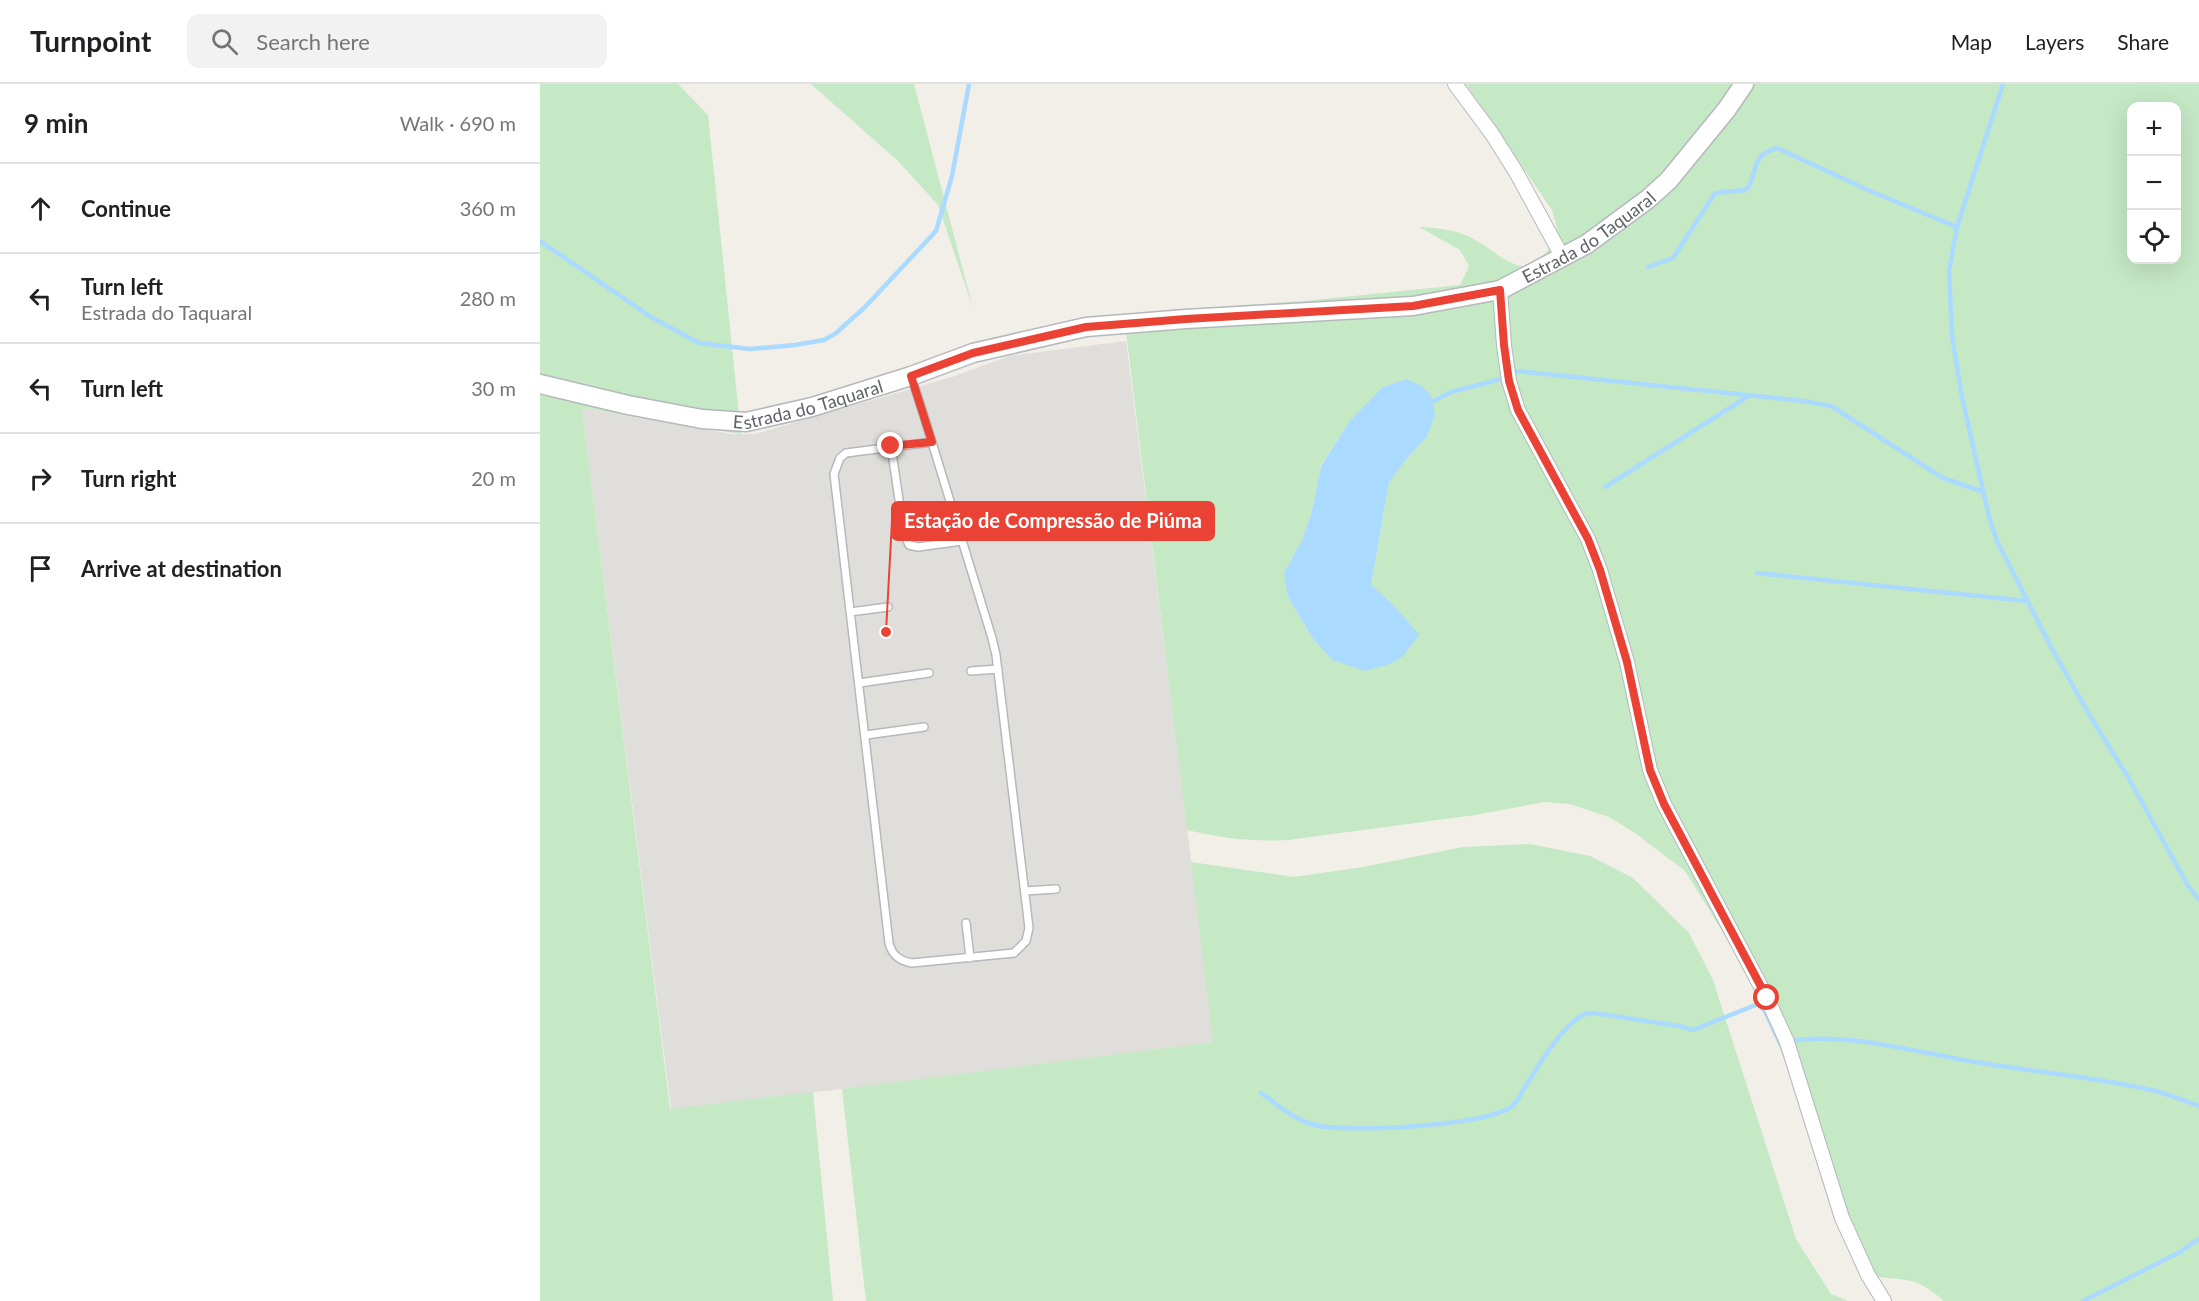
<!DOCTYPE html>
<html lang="en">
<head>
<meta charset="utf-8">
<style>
  :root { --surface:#fff; --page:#f2f2f2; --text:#202124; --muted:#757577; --line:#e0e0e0 }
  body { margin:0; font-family:Lato,sans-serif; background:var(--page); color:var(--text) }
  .controls { position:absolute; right:18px; top:18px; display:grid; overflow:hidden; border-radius:12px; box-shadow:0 6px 24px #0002 }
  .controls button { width:54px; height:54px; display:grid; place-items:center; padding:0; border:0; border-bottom:2px solid var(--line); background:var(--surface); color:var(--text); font:30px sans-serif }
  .stop { position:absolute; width:18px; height:18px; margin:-14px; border:4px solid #ea4335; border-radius:50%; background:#fff }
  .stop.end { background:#ea4335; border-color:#fff; box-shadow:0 2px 6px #0008 }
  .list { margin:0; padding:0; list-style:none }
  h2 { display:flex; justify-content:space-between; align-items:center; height:78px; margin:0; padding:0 24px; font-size:26px }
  h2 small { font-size:20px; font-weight:400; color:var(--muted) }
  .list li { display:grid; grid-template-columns:39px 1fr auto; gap:18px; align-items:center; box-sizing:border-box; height:90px; padding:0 24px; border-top:2px solid var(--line) }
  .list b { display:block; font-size:22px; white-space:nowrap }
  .list p { margin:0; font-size:20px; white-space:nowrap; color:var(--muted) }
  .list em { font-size:20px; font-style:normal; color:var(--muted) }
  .icon { flex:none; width:33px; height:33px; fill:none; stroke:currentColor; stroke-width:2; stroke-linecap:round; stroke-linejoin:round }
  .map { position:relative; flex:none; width:1659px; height:1217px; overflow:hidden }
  header { display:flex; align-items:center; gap:36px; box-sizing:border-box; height:84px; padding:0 30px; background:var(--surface); border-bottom:2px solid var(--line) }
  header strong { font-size:28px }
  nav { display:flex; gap:33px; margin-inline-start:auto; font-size:21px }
  .search { width:420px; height:54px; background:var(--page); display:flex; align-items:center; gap:15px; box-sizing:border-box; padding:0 21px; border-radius:12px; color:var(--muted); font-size:22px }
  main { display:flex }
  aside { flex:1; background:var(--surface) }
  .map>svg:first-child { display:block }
  .industrial { fill:#e0deda }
  .green { fill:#c5e8c5; fill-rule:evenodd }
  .water { fill:#aadaff }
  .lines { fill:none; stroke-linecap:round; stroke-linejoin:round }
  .stream { stroke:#aadaff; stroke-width:4.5 }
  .service-casing { stroke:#b5b8bc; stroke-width:10 }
  .minor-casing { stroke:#b5b8bc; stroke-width:16 }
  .tertiary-casing { stroke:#b5b8bc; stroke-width:21 }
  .service { stroke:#fff; stroke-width:7 }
  .minor { stroke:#fff; stroke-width:14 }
  .tertiary { stroke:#fff; stroke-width:18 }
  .route { stroke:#ea4335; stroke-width:8 }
  .labels { text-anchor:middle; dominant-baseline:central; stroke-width:5; stroke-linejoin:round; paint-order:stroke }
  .street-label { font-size:18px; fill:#5f6368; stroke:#fff }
  .leader { fill:none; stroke:#ea4335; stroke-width:2 }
  .callout-dot { fill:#ea4335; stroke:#fff; stroke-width:2 }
  .callout { fill:#ea4335; stroke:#ea4335; stroke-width:2 }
  .callout-label { font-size:20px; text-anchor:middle; font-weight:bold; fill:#fff }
</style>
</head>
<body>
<header>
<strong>Turnpoint</strong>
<div class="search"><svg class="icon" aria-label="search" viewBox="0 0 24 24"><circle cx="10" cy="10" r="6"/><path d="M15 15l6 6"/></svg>Search here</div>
<nav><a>Map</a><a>Layers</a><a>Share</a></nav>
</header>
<main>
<aside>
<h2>9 min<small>Walk · 690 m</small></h2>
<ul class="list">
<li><svg class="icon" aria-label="ahead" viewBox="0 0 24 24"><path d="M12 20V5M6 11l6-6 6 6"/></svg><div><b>Continue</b></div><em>360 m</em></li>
<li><svg class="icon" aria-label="left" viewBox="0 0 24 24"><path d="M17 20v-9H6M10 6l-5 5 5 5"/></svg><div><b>Turn left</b><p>Estrada do Taquaral</p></div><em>280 m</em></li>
<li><svg class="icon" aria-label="left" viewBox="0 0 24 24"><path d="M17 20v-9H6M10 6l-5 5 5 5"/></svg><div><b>Turn left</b></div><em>30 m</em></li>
<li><svg class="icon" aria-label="right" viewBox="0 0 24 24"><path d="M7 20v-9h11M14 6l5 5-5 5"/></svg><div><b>Turn right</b></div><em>20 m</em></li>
<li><svg class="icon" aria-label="arrive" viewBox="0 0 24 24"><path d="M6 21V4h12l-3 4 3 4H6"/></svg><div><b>Arrive at destination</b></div></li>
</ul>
</aside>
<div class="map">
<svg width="1659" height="1217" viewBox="0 0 1659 1217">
  <rect width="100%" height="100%" fill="#f1efe8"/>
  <path class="industrial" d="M586,257L674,958L439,989L131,1025L42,324L192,350H215L412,293L469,272Z"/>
  <path class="green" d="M0,0H138L168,31L201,350L42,324L130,1025L273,1008L293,1217H0Z
    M271,0H374L433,224L398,121L358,77Z
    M926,0H1659V1217H1404C1396,1210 1386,1202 1375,1198C1355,1192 1339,1197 1317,1186L1307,1161L1250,989L1209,890L1145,787L1095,749L1069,733L1030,720L1004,718L935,731L748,756C713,758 681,754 647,746L584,231L627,226L765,217L920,201L929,182L920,166L879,143C899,144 919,146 937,157C950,164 963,177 977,181C991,186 1012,166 1016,153C1019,144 1014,135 1012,126ZM1592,22H1636V176H1592ZM809,338L886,354L868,373L849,398L831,501L792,576L773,555L748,513L761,458L771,431L781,381Z
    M990,760L1050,772L1093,794L1149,849L1173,896L1256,1155L1291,1210L1308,1217H326L302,1005L673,958L651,778L754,793L823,783L923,763Z"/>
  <path class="water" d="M867,295L882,302L892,313L895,331L886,354L868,373L849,398L831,501C850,516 864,532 879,551L863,572L850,580L825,587L792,576L773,555L748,513L744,489L761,458L771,431L781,382L809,338L843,303Z"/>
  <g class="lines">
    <path class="stream" d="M1463,0L1417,143L1409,187L1412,252L1422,313L1449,433L1457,457L1511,563L1550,632L1588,693L1647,800L1659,816
      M0,157L111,233L159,259L210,265L255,261L284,256L295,250L325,223L396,147L412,92L429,0
      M1108,183L1133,174L1175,109L1205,106L1208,104C1218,86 1211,71 1237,64L1330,107L1417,143
      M888,320L911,308L961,295L977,287L1264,317L1291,322L1403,394L1444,408
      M1065,403L1210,311
      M1217,489L1487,517
      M721,1009C740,1022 748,1032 771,1040C801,1050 950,1042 972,1022C978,1017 981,1009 985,1003C999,981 1019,946 1041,932C1045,929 1050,929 1054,929L1139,942L1153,946L1218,920L1225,927L1240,959C1300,945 1374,968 1435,978C1495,988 1556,993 1616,1007C1630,1011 1645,1017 1659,1022
      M1543,1217L1638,1169L1659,1155"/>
    <g class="service-casing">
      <path id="service" d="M371,292L383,329L452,554L456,571L489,844L486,857L474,869L372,879C359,877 352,871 349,859L294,390L300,374L306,369L392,358
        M351,362L364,449L369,461L378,463L422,457
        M310,528L348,523
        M431,587L458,585
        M319,599L389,589
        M326,651L384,643
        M485,807L516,805
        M426,839L430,874"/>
    </g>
    <g class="minor-casing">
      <path id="minor" d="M915,0L952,50L976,88L1023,174
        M960,206L964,261L969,297L978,326L1048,455L1060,486L1087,578L1110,686L1124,720L1227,914L1247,958L1302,1134L1328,1191L1344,1217"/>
    </g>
    <g class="tertiary-casing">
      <g id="tertiary">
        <path id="s1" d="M0,300L88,321L162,335L206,338L272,323L371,292L433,269L546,243L646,235L873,222L960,206L1047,160L1108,115L1129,96L1187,25L1204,0"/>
      </g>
    </g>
    <use href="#service" class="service"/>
    <use href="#minor" class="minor"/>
    <use href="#tertiary" class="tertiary"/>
  </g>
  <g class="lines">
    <path class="route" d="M351,362L392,358L371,292L433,269L546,243L646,235L873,222L960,206L964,261L969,297L978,326L1048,455L1060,486L1087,578L1110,686L1124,720L1227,914"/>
  </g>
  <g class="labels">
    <g class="street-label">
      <text stroke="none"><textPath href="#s1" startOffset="1083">Estrada do Taquaral</textPath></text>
      <text stroke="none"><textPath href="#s1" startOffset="274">Estrada do Taquaral</textPath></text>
    </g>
  </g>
  <path class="leader" d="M346 548L352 437"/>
  <circle class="callout-dot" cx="346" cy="548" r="6"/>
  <rect class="callout" x="352" y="418" width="322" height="38" rx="6"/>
  <g class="callout-label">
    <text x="513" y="444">Estação de Compressão de Piúma</text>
  </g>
</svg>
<div class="controls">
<button>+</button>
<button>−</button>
<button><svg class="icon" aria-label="locate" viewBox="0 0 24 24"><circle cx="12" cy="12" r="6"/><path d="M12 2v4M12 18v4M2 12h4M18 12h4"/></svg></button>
</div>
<div class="stop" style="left:1227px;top:914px"></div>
<div class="stop end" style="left:351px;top:362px"></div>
</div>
</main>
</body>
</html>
